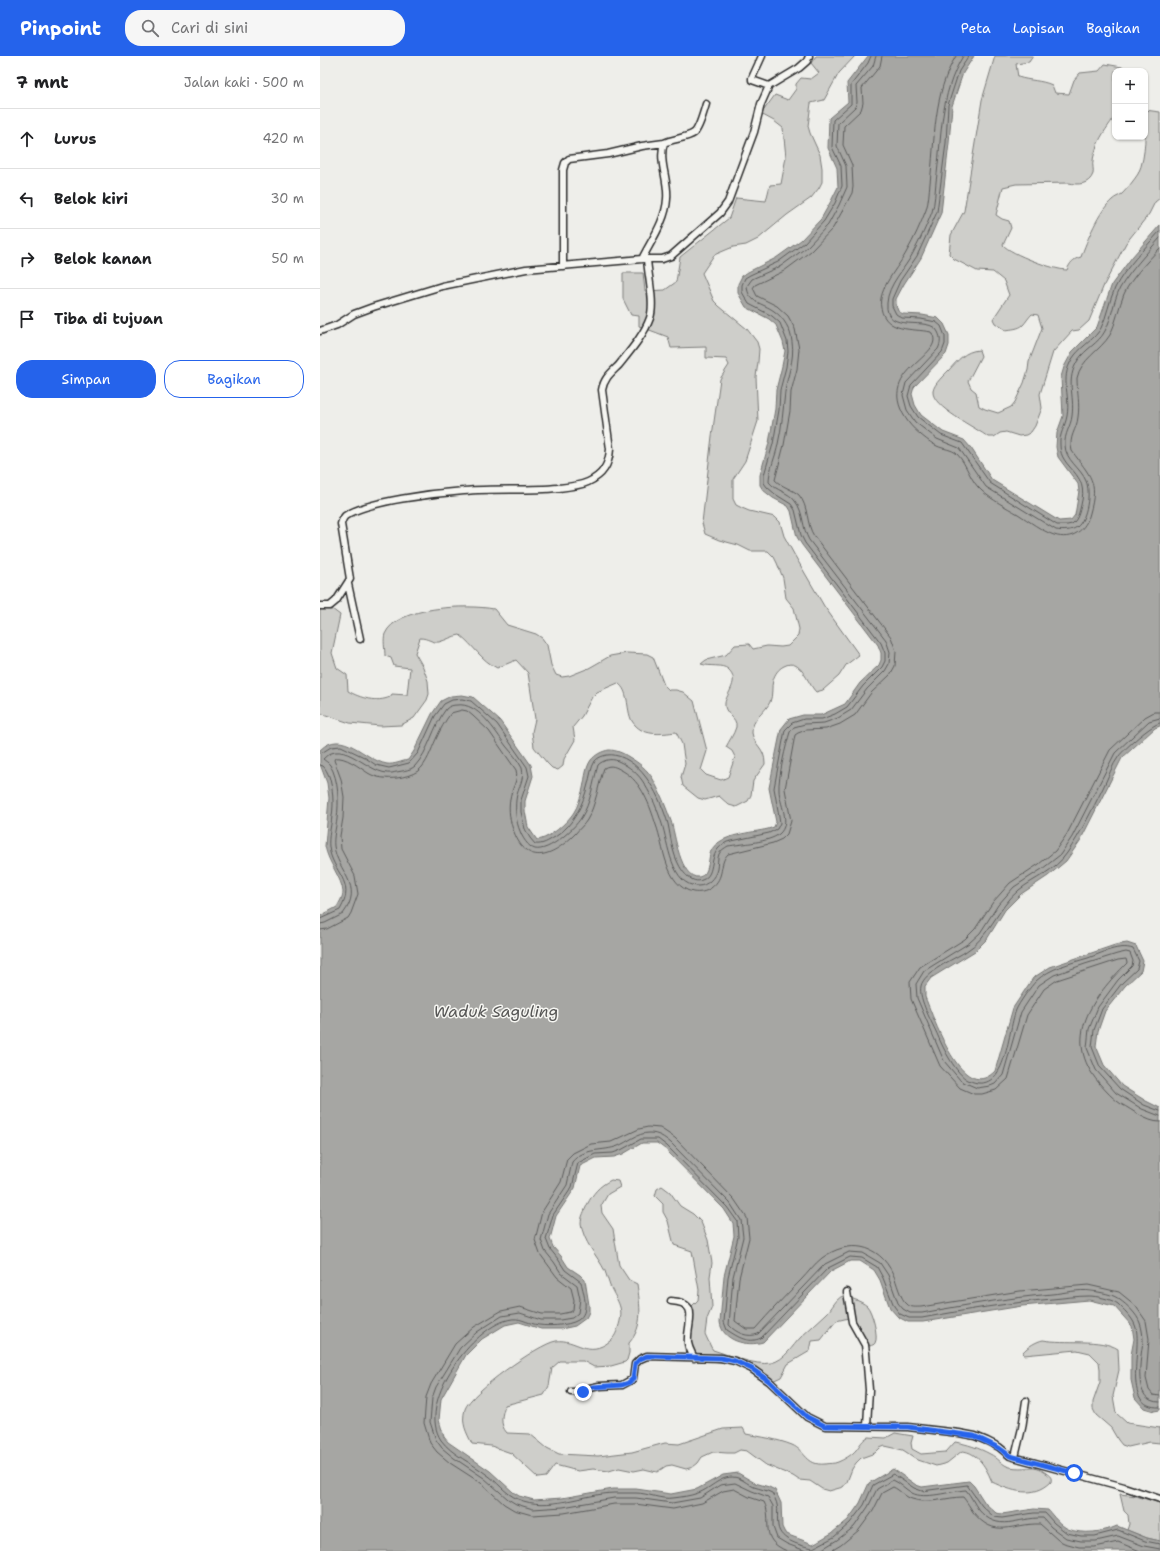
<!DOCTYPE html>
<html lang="id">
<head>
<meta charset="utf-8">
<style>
  :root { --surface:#fff; --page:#f6f6f6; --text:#202124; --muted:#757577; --line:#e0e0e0; --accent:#2563eb }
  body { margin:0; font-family:"Shantell Sans",sans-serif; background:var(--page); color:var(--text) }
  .controls { position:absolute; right:12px; top:12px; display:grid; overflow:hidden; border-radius:8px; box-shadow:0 1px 3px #0004 }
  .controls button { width:36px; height:36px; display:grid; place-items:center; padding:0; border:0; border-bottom:1px solid var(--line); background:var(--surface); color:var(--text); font:20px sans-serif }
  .stop { position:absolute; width:12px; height:12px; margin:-9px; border:3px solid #2563eb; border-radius:50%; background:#fff }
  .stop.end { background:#2563eb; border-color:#fff; box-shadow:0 1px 4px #0008 }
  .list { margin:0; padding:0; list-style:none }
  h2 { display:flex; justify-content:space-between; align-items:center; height:52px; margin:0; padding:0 16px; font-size:17px }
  h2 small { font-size:13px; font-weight:400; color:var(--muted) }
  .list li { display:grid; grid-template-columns:26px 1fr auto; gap:12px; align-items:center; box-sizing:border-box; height:60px; padding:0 16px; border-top:1px solid var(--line) }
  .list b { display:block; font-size:15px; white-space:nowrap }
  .list em { font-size:13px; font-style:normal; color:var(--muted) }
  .actions { display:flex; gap:8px; padding:12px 16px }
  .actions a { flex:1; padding:9px 0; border:1px solid var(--accent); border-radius:16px; text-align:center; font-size:14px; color:var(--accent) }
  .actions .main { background:var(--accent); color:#fff }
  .icon { flex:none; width:22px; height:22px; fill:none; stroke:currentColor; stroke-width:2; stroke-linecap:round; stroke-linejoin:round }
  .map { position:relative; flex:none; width:840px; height:1495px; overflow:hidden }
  header { display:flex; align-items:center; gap:24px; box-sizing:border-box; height:56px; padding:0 20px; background:var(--accent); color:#fff }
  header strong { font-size:19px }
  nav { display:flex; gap:22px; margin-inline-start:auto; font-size:14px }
  .search { width:280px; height:36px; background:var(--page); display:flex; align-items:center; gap:10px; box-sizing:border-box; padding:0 14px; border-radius:16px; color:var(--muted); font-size:15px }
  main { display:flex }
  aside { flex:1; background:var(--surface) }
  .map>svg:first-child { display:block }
  .green { fill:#cececa; stroke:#7c7c7a }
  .water { fill:#a6a6a3; stroke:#757573 }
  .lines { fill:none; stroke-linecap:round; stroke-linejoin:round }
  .shore { stroke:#5c5c5b; stroke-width:1 }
  .minor-casing { stroke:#2b2b2b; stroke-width:9 }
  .minor { stroke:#f6f6f2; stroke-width:6 }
  .route { stroke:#2563eb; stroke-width:5 }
  .labels { text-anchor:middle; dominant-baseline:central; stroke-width:3; stroke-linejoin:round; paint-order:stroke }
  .water-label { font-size:16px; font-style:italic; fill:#565655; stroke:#f6f6f2 }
</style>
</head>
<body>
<header>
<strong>Pinpoint</strong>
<div class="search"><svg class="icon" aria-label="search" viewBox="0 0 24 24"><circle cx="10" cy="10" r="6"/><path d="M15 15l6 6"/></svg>Cari di sini</div>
<nav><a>Peta</a><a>Lapisan</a><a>Bagikan</a></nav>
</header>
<main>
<aside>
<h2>7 mnt<small>Jalan kaki · 500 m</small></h2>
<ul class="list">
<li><svg class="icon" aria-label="ahead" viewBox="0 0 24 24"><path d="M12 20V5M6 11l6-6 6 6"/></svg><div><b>Lurus</b></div><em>420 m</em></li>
<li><svg class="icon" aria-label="left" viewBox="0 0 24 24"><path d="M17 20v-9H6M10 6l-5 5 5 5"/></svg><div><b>Belok kiri</b></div><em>30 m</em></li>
<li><svg class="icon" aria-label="right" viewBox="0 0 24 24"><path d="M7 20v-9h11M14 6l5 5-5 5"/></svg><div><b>Belok kanan</b></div><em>50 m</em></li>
<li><svg class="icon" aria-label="arrive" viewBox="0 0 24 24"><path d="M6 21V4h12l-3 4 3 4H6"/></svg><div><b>Tiba di tujuan</b></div></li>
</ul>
<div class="actions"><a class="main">Simpan</a><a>Bagikan</a></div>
</aside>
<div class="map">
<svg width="840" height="1495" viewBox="0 0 840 1495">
  <rect width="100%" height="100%" fill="#eeeeea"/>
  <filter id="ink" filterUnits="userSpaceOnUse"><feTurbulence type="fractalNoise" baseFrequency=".025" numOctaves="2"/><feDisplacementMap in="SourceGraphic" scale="8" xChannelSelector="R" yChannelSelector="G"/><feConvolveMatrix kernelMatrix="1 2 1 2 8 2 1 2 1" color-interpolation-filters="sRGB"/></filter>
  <g filter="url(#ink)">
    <path class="green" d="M496,0H535L519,17L504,44L491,47L488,70L490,77L500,99L502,112V126L499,132L491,142L467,159L438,183L426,189L413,191L394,199L382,217L394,245L399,250L427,273L437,286L439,293L438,306L436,321L438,365L425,405L413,423V443L416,449L422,452L429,455L455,461L460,466L464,480L475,500L504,550L539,599L526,609L519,620L503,634L496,636C487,627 481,601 464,610C458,613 455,618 453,624C451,631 453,639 450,646C445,657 431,663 432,677C434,690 445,691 445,708L433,725L431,739L428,745L416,751L409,749L399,740L385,744L378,742L363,730L361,721L365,708L363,695L362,688L356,676C341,678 322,681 312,665C309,660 308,650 307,644C305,636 304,632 298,627L277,636L272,641L262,660L253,671L255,684L244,703L243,710L238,714L232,712L227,707L214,691L212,676L215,663L208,617L196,604L177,612C161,604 154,590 140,579C132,580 127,584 119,586C112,587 108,582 100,582L95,597L103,611L108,625L109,638L107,644L94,662L81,669L60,670L30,667L3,658L0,656V548L4,547L20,559L12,597L17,612L27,619L28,635C40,642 57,647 70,641L72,638L87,639L90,612L74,610L71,602L65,600C65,594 63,583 65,578C77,550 147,548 174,553L187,569L216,578L222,582L227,589L231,609L236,619L242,621L249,620L269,612L290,600L307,597L327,598L333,601L344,629L349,634H356L363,636L374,645L387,695L381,714L386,719L401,724L408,721L415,701L412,695L406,691C409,685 414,678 416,671C418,661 403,658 405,647C406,638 421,624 408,613C402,608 390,611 381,608L386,604L406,599L415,589L429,588L433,593L447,590L461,591L468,590L478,580L479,573L474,552L466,542L463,522L457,507L454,501L448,495H430L418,489L399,484L385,478L382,467L392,380L400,323L409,309L406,303L386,302V291L351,292L348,281L319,270V260L311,259L303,243V217H323L325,235L345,234L356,226L360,201L409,162L416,142L446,145L450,129L461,128L466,101L463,72L454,65L441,58L455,39L468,44L476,33V28L481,22L491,23L499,17L491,7Z
      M675,0H713L709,6L696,8L698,21C710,25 721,24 732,29L735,37L749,38L754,24L760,17L779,15L785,8L802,11L807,15H795V63H793C787,72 779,82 776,93C775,97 773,101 773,105C772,109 774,114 773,118C769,129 758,129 749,127L696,128L683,131L676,159L682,163L689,165L691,172L683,189C691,198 734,214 747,214C750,207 753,203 761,201C767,184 779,155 792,144C795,141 799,140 802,138C807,133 814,124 818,118C827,99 825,74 825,54L840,56V142L835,146L829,158L806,187L784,229L769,265L759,274L752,275L733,296L720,338L722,352L715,370L711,376L706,379L699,380L686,376L680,377L674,381H668C657,372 611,351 613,335C614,328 624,319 629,314C638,304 645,295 659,294L661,300L648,325L651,332L656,336L659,350L665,353L678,357L691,351L695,346L704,327L708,314L709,306L722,272L718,259L712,258C708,262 706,266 703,269C699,273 691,273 686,274L675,267L673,263L689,239L684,225L673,216L657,215L634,203L629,198L631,179L644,155L662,44Z
      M291,1124L298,1125L300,1131L288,1138L281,1150L282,1157L293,1173L299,1209L309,1224L317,1228C320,1249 324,1270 309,1287V1297L307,1304L305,1306L291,1310L274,1311L263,1305H240L232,1312L229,1330L224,1339L185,1349C182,1359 179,1368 187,1377L210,1378L227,1392L239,1398L278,1400L312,1396L345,1387L359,1388L403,1373L423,1372L426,1378C441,1381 457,1383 472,1389C486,1395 486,1410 505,1408C509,1407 514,1408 518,1406C523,1404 532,1399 536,1394C540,1389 542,1384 548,1381L566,1382L575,1377L593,1380L591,1387L592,1393L601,1398L626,1396L635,1386C647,1388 659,1392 670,1398C677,1401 683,1410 690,1411C704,1414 714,1408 726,1417C730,1420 732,1421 731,1426C714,1443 691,1435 672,1426C667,1413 658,1396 642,1395L627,1407L616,1410L598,1404L583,1394L565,1390L560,1392L555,1397L541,1402L536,1407L532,1413L527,1426L523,1431L509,1435L502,1433L490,1425L479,1424L473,1420L446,1409L427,1395L420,1394L414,1397H407L393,1396L382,1401L378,1407L373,1411L366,1413L352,1409L346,1410L337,1416L324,1413L314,1415L299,1412L289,1415L273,1413L258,1415L235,1409L226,1421L218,1422L191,1397L171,1390L152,1388C146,1375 141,1368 145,1353C150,1337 218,1288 236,1285C256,1282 268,1303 290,1285C295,1281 296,1277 298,1272C305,1252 298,1247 290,1230C288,1225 287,1220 285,1215C277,1199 263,1186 261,1167C261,1161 265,1154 267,1149C273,1137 279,1130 291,1124Z
      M342,1130L350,1136L360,1150L373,1158L381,1166L388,1184L392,1207L390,1221L392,1251L387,1263L385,1278L391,1291L393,1294C409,1299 435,1310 451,1307C465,1304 472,1290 481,1281C489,1273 498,1266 506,1258C512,1253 516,1242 523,1240C531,1242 541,1245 547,1250C552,1255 559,1281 555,1287C554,1289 552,1289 550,1290L542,1281L533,1261L516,1265L501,1284L492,1285L490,1295L468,1308L461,1321L446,1328L422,1311L416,1308L367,1302L364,1289L367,1276L365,1260L368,1254L378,1244L379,1234L372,1195L354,1189L348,1165L343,1156V1148L335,1140L337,1133Z
      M723,1284C745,1288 781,1282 798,1293L799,1314L793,1340L796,1357L807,1367L840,1372V1387L830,1386L808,1391L802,1389L798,1384L791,1372L776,1359L773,1353V1346L780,1326V1313L779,1306L770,1297L757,1294L704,1299L703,1296C707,1291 717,1285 723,1284Z
      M800,1438L816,1440L840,1447V1485L827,1482L807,1474L809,1468L808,1459L804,1455Z"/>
    <path class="water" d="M548,0H654L643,17L632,50L629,87L621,157L601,202L584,228L576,243V249L578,255L583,258L602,259L618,262L624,268L629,279V289L626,298L594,331L592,338L595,349L601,359L623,376L644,384L651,392L672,424L739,465L751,464L755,459L759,435L758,428L738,401L736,391L737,377L743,360L741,321L744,311L752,296L777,271L792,228L812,201L840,169V670L835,672L802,702L760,785L746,805L728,820L701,838L685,854L667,883L655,895L611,922L605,930V941C614,962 642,1049 675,1015L693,952L713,922L730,911L795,889L807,887L816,890L823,905L821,915L805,930L785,955L778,975L776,990L784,1009L802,1030L826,1045L840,1052V1354L834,1355L824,1352L815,1342L811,1324V1299L814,1283L812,1270L794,1250L769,1244L702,1250L603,1266H588L578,1261L570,1252L560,1224L554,1214L540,1205H530L511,1215L443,1286C427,1291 402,1285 400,1266L404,1220L414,1180L413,1167L404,1153L345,1093L337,1087H322L303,1098L294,1101L276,1102L260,1110L255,1132L236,1160L230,1183L233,1191L241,1200L248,1211L260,1219L265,1224L269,1249V1256L266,1262L255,1270L241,1273H221L199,1266L185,1269L162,1283L146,1299L121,1343L119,1364L124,1381L128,1386L170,1415L193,1436L199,1440L214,1444L242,1442L293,1433H316L351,1438L377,1433L403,1419L418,1417L435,1427L449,1431L455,1434L461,1447L462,1471L465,1477L471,1480L493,1488L512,1477L528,1464L540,1447L549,1427L573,1413L596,1429L602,1431L649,1425L654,1430L665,1447L676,1457L682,1458L714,1453L728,1454C733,1460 740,1469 748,1473C763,1479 784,1476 797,1470L827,1482L840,1485V1495H0V860L17,851C19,847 23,841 23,836C22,822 8,807 5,790L9,742L7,727L0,708V694C23,671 44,704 67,708C74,709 82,705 88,704L94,695L112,658L121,645L131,640L142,639L153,641L180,665L211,709L213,720L205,745V755L208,771L217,784C229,783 248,766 254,756C258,750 260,742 262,736C265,726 265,712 271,704C275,699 282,695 289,694C296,694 303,697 309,701C319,707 327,713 333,723C340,736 346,751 351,765C355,777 360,823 379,821C391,819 387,800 392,793C402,778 431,777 448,773L454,771L456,766L455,761L449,732L461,673L469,663L483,659H501L525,648L540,627L559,609L561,604V597L558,589L482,489L477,481L471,455L468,450L453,442L443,434L440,429V419L449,387L455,353L456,334L462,310L465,295L463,286L456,269L449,263L426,251L418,237V228L422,220L428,216L456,202L481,184L501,163L511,145L518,131L517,112L508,92L509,62L528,46L527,27Z"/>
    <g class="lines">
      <path class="shore" d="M636,0C613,37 615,84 610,127C609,135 609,145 606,154C601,167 594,183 587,195C579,211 557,233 561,252C566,277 592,272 611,276C630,301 549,314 589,367C594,374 610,387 617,390C623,393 632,393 637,398C647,408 650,425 662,435C672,444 686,451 698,458C709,465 722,475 734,479C752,485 766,474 770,457C779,425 770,420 752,395C748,380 757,374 758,361C760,348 757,335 757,322C761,303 780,295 790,279C796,267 799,250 804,238C811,222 828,205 840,192
        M643,0C619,39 622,82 616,126C615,135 615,146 612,156C607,169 600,184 593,197C585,213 568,228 567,247C564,280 610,258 618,276C621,282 621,287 618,293L586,327L583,339L587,354L595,366L617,383L639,392L666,431L736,474C743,475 751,475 757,471C767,463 771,436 766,425C761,412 745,404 745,389C744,378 751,370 752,360C755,338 745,325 758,304C765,293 779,287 785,275C792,262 793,246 800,232C811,214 826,198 840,182
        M649,0L639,15L628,49L626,87L617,156L597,200L580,225L572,243V250L576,258L582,262L601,263L616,266L621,270L625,280V288L622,296L591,329L588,340L591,350L598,361L621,379L642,387L670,427L737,469H747L752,468C758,463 759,457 761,449C770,415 740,414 740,389C739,378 745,371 747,360C751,337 738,321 755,299C763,289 775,283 781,272C787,260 789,245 795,232C804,213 826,191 840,175
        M840,656H834L825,661L790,694L747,778L735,795L719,808L690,827L673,846L655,873L645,883L600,911L590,926L591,943L620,1010L640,1032L654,1038H662L676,1034L688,1023L707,959L724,933L737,924L798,904L806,903L807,907C773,941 741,982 779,1027C786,1035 792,1042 801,1048C813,1054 826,1066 840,1066
        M840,662L829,665L795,697L752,781L740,799L722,813L694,831L678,849L660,877L649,887L604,915L596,928L597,942L624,1005L641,1025L657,1032L670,1030L675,1028L683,1019L701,956L719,929L734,919L765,908L797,898L806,896L810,897L813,905L812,910L798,924L778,951L769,973L767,992L776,1014L796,1037L822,1053L840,1060
        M840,667C832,668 804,693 799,700C792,709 788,722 783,732C772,754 761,777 747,797C735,815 714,822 699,834C677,852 670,881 645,896C634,903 604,916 601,930C598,943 613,968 618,980C623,992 636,1018 648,1024C687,1042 687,977 696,954C699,947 711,930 716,925C730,912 751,907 768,902C782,897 799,888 813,893L819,905L817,913L802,927L782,953L774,974L772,991L780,1011L800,1033L824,1049L840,1055
        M0,697L3,696L11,691L21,690L44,701L56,709L69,712L89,707L98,697L115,660L124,648L132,644L142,643L151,645L177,668L207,711L209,720L201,744V756L205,773L210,782L215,788C223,789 228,785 235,781C253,770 263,749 268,728C270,721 271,711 275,705C279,700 288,698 294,699C323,704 341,743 348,768C351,782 352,796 359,809C363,817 372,828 382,824C398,818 385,797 407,786L449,777L457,773L460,767L459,760L454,732L465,674L472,667L484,663H502L515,658L527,651L543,630L562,611L565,605V597L561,587L485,487L481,479L475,454L471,448L455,438L447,431L444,427V419L453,388L459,354L460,334L466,311L468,295L467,285L460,267L452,260L429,248L422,236V229L425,222L430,219L458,206L484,187L504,165L515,147L522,130L521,110L512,91L513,64L531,48V29L548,7L551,0
        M0,709L3,710C6,713 7,716 9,720C13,733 14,747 12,760C11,771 8,781 9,791C12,817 37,825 20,854L0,863
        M0,868L5,867L23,858C45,829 17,816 14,790C13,781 16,772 17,763C19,746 19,724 10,709C8,706 5,705 3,703C24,680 48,720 72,717C79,715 90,715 95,710C109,695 113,670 126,653C129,650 133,649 137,649C158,646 175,675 186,690C192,697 198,704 202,712C205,724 197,733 196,744C195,754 196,766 200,775C202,781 208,791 215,793C229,796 254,773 261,762C271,747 273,726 278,709C283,704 291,702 298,705C309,710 319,718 325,729C332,740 338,755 342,768C348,786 351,830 378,830C387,830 395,822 397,813C398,808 397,803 399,798C401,794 405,792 408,790C421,788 450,786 459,778C472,767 459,747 459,734C458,721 466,689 470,676L474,671L485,668L504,667L518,662L531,654L547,633L565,615L569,608L570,596L566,584L489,484C482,472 484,456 475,445C469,436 456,435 449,426C449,413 456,400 458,388C462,371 463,354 465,336C467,319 475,304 472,286C471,274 464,262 454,255C443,247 428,247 427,230L432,223L461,210L487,191L508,169L519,149L527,131L526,110L517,90L518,67L535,51L537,46L536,30L553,10L556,0
        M0,874L7,873L28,862L31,857L38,838L35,820L21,793L20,780L23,762L24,741L21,723L14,704L15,702C25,700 39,711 48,717C56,722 67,723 77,722C84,721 92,719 98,715C107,708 111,694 116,683C120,674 125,665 131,657L142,654L147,655L153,660L169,675L196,714C199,724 191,733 190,743C188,753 190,767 194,776C208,812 234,799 255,778C259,773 264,769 267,764C276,749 278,729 284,712C291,708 296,711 303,715C322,726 330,750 336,769C344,790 345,830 373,836C379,837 386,836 391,832C406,821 398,808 408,798L453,787L462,783L467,778L471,765L465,733L475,679L478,677L486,674L506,673L520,668L535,659L551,637L570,619L575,610L576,595L571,581L494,480C486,468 489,451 479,439C472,433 462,431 455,424L464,389L470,355L471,336L477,313L479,293L475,273L468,260L457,250L437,240L433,232L435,229L464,215L491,195L513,172L524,152L532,137L533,131L532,109L523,89L524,70L541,54L543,47L542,32L560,10L562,0
        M840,1351C799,1353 824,1290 815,1269C812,1261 803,1253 798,1248C792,1243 776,1240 769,1240C757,1240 744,1242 732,1243C688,1247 645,1254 602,1262H589L580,1258L574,1250L563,1222L557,1211L542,1202L530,1201L508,1212L441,1282C428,1288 418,1281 407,1274L404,1266L408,1221L418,1181L417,1165L407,1151L347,1090L338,1083H321L301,1094L293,1097L275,1098L258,1107L252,1131L233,1159L226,1183L230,1193L238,1203L245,1214L261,1226C264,1239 270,1256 258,1264C249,1270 224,1271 214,1268C202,1265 198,1260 184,1265C149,1277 97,1348 121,1384C132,1399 152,1407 166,1418C177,1425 185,1438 198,1443C228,1456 263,1438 294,1437C301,1437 309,1437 316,1437C328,1437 341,1444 353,1442C361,1441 370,1440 378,1437C391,1433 402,1417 418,1422C424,1424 429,1429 434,1431C440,1433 446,1434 452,1437C461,1452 456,1455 458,1470C460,1485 482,1490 493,1492L514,1481L530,1467L544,1449L553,1429L573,1418L594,1432L602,1435L647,1429L662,1450L674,1461L682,1462L714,1457H725L734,1467L747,1477L761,1480H775L798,1474L825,1485L840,1488
        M467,1495C437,1483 454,1465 444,1446L429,1441L414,1433L403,1435L382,1447L353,1453L315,1448H294L244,1457L212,1459L194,1454L184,1448L161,1427L130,1407L117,1396L110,1387L104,1367L106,1341L111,1328L135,1288L154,1271L181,1255L200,1251L222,1258H240L250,1256L253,1254L254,1244L251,1232L237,1221L220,1198L215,1184L222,1156L241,1126L247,1103L253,1097L271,1088L291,1086L319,1073L328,1071L340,1072L355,1082L414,1143L427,1162L429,1182L419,1222L415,1265L426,1273H435C450,1256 465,1240 481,1224C488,1217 494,1208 502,1202C528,1183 559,1187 573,1218C577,1226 580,1243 587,1248C590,1252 597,1251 601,1251L700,1235L768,1229L799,1236L815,1249L826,1265L829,1283L826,1322L829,1334L833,1339L840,1340
        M486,1495L467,1488L457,1482L453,1471V1450L448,1441L432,1435L415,1427L400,1429L380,1442L352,1447L316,1442H294L243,1451L213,1453L196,1448L188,1443L164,1422L134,1402L122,1392L116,1384L110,1366L112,1342L116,1331L140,1292L157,1276L182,1260L200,1257L221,1264H240L252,1262L258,1257L260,1243L257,1229L241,1217L234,1206L225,1195L221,1184L228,1158L247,1129L252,1106C264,1091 283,1096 298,1090C308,1086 317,1077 329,1077C338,1077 344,1081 351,1087L410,1147L421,1164L423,1181L413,1221L409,1269C416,1277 428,1282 438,1278L505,1208L529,1196L543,1197L560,1207L568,1219L578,1247L583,1253L590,1257H602C645,1249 688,1242 732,1238C744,1237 759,1233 771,1235C779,1236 794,1238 800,1244C807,1249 817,1258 820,1267C822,1272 823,1280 823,1285C821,1302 811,1347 840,1346
        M499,1495L517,1484L534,1471L548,1451L557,1433L573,1424C580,1427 585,1433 592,1437C605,1444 630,1435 646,1434C651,1440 654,1447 658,1453C679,1478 696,1461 723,1462L731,1471L746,1482L761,1485H776L798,1480L824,1490L840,1493
        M511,1495L521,1489L539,1474L553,1455L562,1437L573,1431C580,1434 585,1441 592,1443C609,1449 626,1441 643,1441C647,1446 650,1451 653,1456C675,1484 692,1467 720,1468L738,1484L744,1487L759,1491H775L798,1486L820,1495"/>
      <g class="minor-casing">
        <path id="minor" d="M442,0L432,22V24L449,30
          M322,203C331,185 346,164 347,143C349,124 338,106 344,87C352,83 367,82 374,77C379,73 384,55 386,48
          M243,210V114L245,107L249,103L288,98L322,90L344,87
          M0,275L17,269L34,258L53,251L122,230L206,213L322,203H342L351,200L400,157L408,146L434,76L441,48L449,30L479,12L487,5L489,0
          M28,528L40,583
          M0,550H10L16,545L30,523L21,468C22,465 22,463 25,460C47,445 116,437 144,435C175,432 207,435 238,432C248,431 259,430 268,426C283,419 289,409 290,393L282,334C284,322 291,317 299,309C310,295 324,279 330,262C335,247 328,220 327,203
          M527,1236L532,1266L545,1289L546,1297L549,1334L547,1370
          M351,1245C382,1247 366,1267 368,1287C369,1293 372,1297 374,1302
          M251,1336H263L270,1332L279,1330L302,1329L313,1323L315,1308L320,1303L327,1300L401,1302L415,1305L432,1313L449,1325L487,1361L505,1370L588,1371L639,1377L655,1380L667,1385L679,1391L690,1400L804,1431L840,1443
          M695,1401L702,1372L706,1345"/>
      </g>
      <use href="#minor" class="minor"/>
    </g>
  </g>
  <g class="lines" filter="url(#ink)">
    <path class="route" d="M263,1336L273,1331L302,1329L308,1327L313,1323L315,1308L320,1303L327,1300L401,1302L415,1305L432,1313L449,1325L487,1361L505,1370L588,1371L654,1380L679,1392L690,1400L754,1417"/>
  </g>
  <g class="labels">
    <g class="water-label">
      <text x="176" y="955">Waduk Saguling</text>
    </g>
  </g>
</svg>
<div class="controls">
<button>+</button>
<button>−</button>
</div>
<div class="stop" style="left:754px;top:1417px"></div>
<div class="stop end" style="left:263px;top:1336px"></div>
</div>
</main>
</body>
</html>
